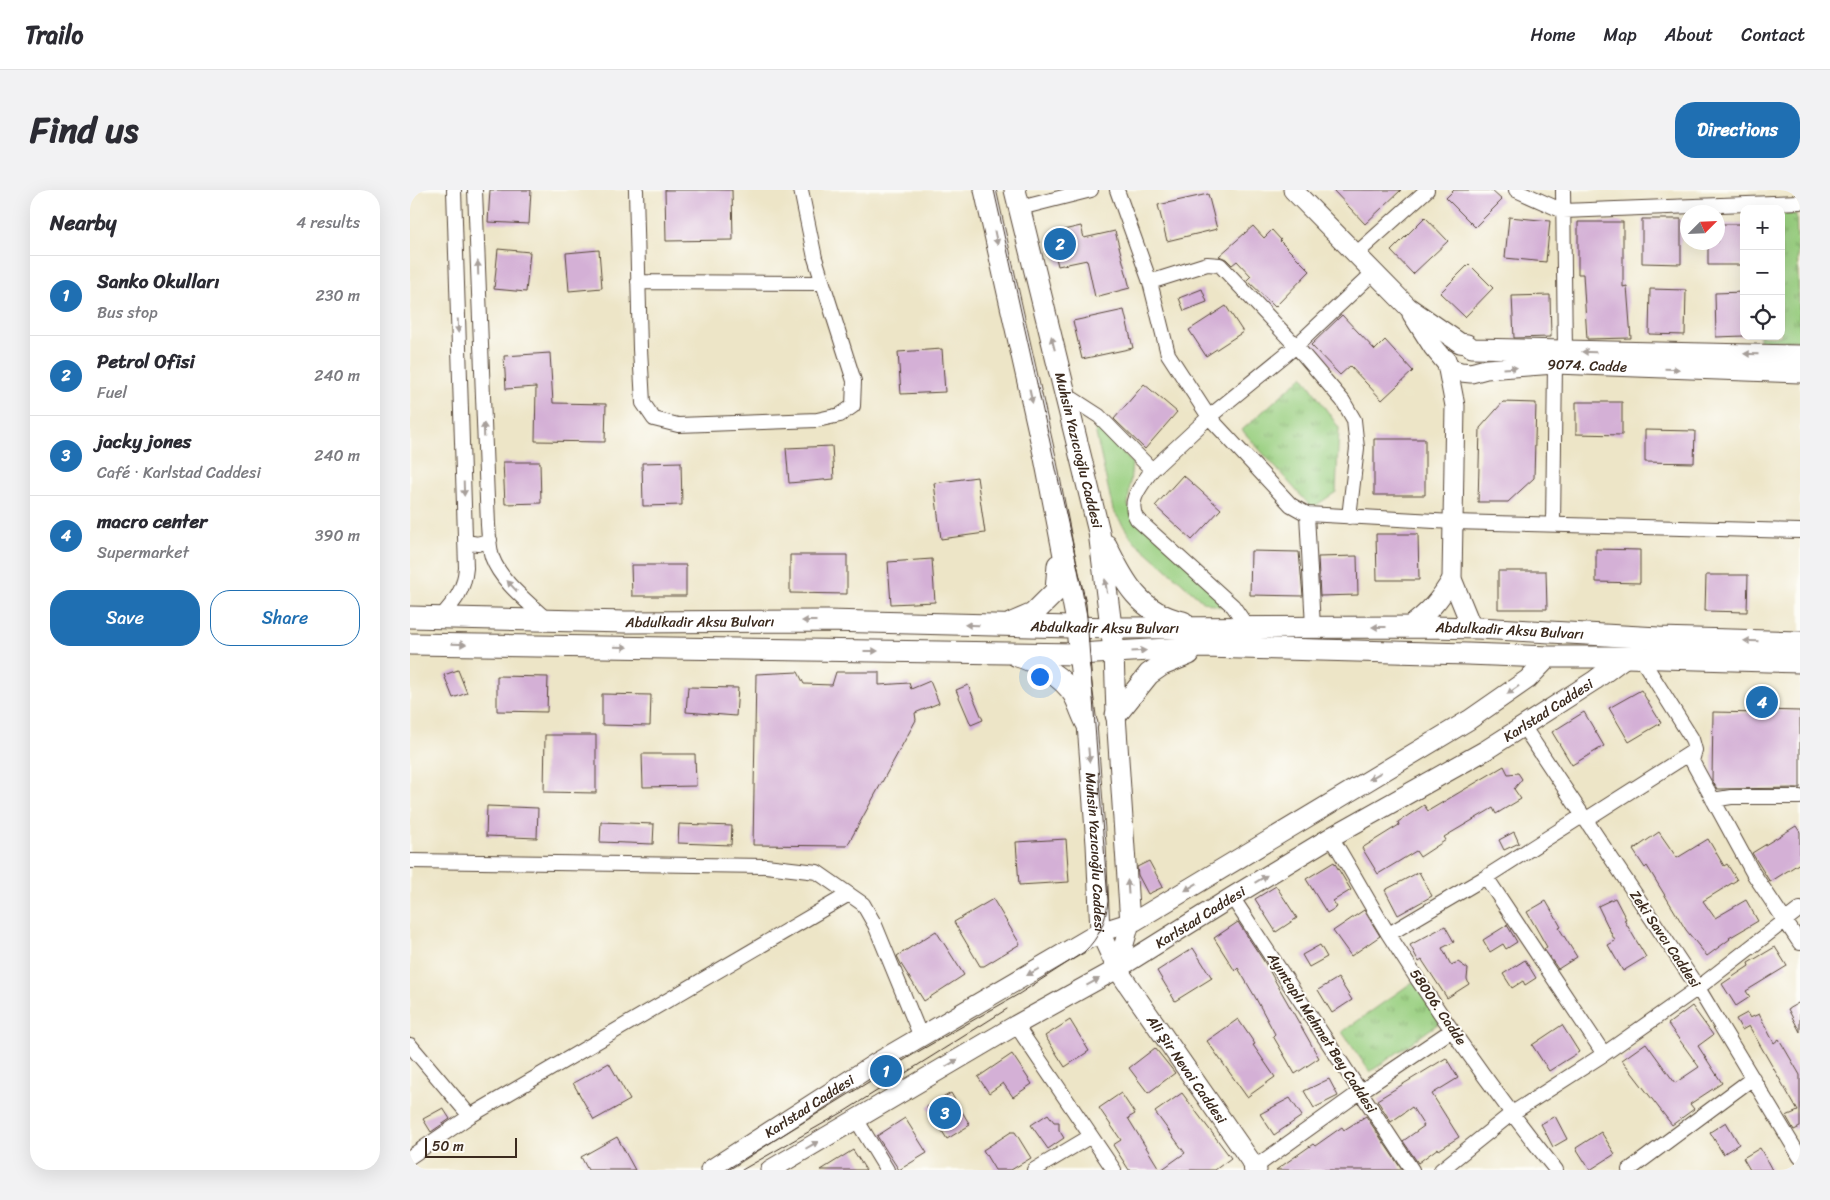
<!DOCTYPE html>
<html lang="en">
<head>
<meta charset="utf-8">
<style>
  :root { --surface:#fff; --page:#f2f2f3; --text:#2b2b33; --muted:#7c7c81; --line:#e1e1e2; --accent:#1f6fb2 }
  body { margin:0; font-family:Sriracha,sans-serif; background:var(--page); color:var(--text) }
  .controls { position:absolute; right:15px; top:15px; display:grid; overflow:hidden; border-radius:10px; box-shadow:0 5px 20px #0002 }
  .controls button { width:45px; height:45px; display:grid; place-items:center; padding:0; border:0; border-bottom:1px solid var(--line); background:var(--surface); color:var(--text); font:25px sans-serif }
  .compass { position:absolute; left:1270px; top:15px; width:45px; height:45px; border-radius:50%; background:var(--surface); box-shadow:0 5px 20px #0002; rotate:66deg }
  .scale { position:absolute; left:15px; bottom:12px; width:92px; box-sizing:border-box; padding-left:5px; border:2px solid #3b2a1e; border-top:0; font-size:14px; line-height:18px; white-space:nowrap; color:#3b2a1e; -webkit-text-stroke:4px #fdfcf7; paint-order:stroke }
  .you { position:absolute; left:629px; top:486px; width:18px; height:18px; margin:-12px; border:4px solid #fff; border-radius:50%; background:#1a73e8; box-shadow:0 0 0 8px #1a73e833 }
  .badge { display:grid; place-items:center; width:32px; height:32px; border-radius:50%; background:var(--accent); color:#fff; font-size:16px; font-weight:700 }
  .pin { position:absolute; translate:-50% -50%; border:2px solid #fff; box-shadow:0 1px 5px #0006 }
  .list { margin:0; padding:0; list-style:none }
  h2 { display:flex; justify-content:space-between; align-items:center; height:65px; margin:0; padding:0 20px; font-size:21px }
  h2 small { font-size:16px; font-weight:400; color:var(--muted) }
  .list li { display:grid; grid-template-columns:32px 1fr auto; gap:15px; align-items:center; box-sizing:border-box; height:80px; padding:0 20px; border-top:1px solid var(--line) }
  .list b { display:block; font-size:19px; white-space:nowrap }
  .list p { margin:0; font-size:16px; white-space:nowrap; color:var(--muted) }
  .list em { font-size:16px; font-style:normal; color:var(--muted) }
  .actions { display:flex; gap:10px; padding:15px 20px }
  .actions a { flex:1; padding:11px 0; border:1px solid var(--accent); border-radius:20px; text-align:center; font-size:18px; color:var(--accent) }
  .actions .main { background:var(--accent); color:#fff }
  .icon { flex:none; width:28px; height:28px; fill:none; stroke:currentColor; stroke-width:2; stroke-linecap:round; stroke-linejoin:round }
  .map { position:relative; flex:none; width:1390px; height:980px; overflow:hidden; border-radius:20px }
  header { display:flex; align-items:center; gap:30px; box-sizing:border-box; height:70px; padding:0 25px; background:var(--surface); border-bottom:1px solid var(--line) }
  header strong { font-size:24px }
  nav { display:flex; gap:28px; margin-inline-start:auto; font-size:18px }
  .intro { display:flex; align-items:center; justify-content:space-between; box-sizing:border-box; height:120px; padding:0 30px }
  h1 { margin:0; font-size:35px }
  .button { padding:12px 22px; border-radius:20px; background:var(--accent); color:#fff; font-size:18px; font-weight:700 }
  main { display:flex; gap:30px; padding:0 30px }
  aside { flex:1; background:var(--surface); border-radius:20px; box-shadow:0 5px 20px #0002 }
  .map>svg:first-child { display:block }
  .green { fill:#99cf80; stroke:#6a7c4f }
  .park { fill:url(#park-tufts); stroke:#6a7c4f }
  .building { fill:#d4b0d6 }
  .lines { fill:none; stroke-linecap:round; stroke-linejoin:round }
  .street-casing { stroke:#564637; stroke-width:16 }
  .secondary-casing { stroke:#564637; stroke-width:21 }
  .primary-casing { stroke:#564637; stroke-width:23 }
  .street { stroke:#fff; stroke-width:14 }
  .secondary { stroke:#fff; stroke-width:19 }
  .primary { stroke:#fff; stroke-width:21 }
  .tram { stroke:#3b2a1e; stroke-width:1 }
  .oneway { fill:#a79f9a }
  .labels { text-anchor:middle; dominant-baseline:central; stroke-width:4; stroke-linejoin:round; paint-order:stroke }
  .street-label { font-size:14px; fill:#3b2a1e; stroke:#fdfcf7 }
</style>
</head>
<body>
<header>
<strong>Trailo</strong>
<nav><a>Home</a><a>Map</a><a>About</a><a>Contact</a></nav>
</header>
<div class="intro"><h1>Find us</h1><a class="button">Directions</a></div>
<main>
<aside>
<h2>Nearby<small>4 results</small></h2>
<ul class="list">
<li><span class="badge">1</span><div><b>Sanko Okulları</b><p>Bus stop</p></div><em>230 m</em></li>
<li><span class="badge">2</span><div><b>Petrol Ofisi</b><p>Fuel</p></div><em>240 m</em></li>
<li><span class="badge">3</span><div><b>jacky jones</b><p>Café · Karlstad Caddesi</p></div><em>240 m</em></li>
<li><span class="badge">4</span><div><b>macro center</b><p>Supermarket</p></div><em>390 m</em></li>
</ul>
<div class="actions"><a class="main">Save</a><a>Share</a></div>
</aside>
<div class="map">
<svg width="1390" height="980" viewBox="0 0 1390 980">
  <defs>
    <pattern id="park-tufts" width="24" height="20" patternUnits="userSpaceOnUse" patternTransform="scale(1.25)"><rect width="24" height="20" fill="#99cf80"/><path d="M3 7l-1-3M5 7V3M7 7l1-3M15 17l-1-3M17 17v-4M19 17l1-3" fill="none" stroke="#7ea868"/></pattern>
  </defs>
  <rect width="100%" height="100%" fill="#fdfcf7"/>
  <filter id="ink" filterUnits="userSpaceOnUse"><feTurbulence type="fractalNoise" baseFrequency=".02" numOctaves="2"/><feDisplacementMap in="SourceGraphic" scale="10" xChannelSelector="R" yChannelSelector="G"/><feConvolveMatrix kernelMatrix="1 2 1 2 8 2 1 2 1" color-interpolation-filters="sRGB"/></filter>
  <filter id="wash" filterUnits="userSpaceOnUse"><feTurbulence type="fractalNoise" baseFrequency=".0096" numOctaves="4" result="noise"/><feDisplacementMap in="SourceGraphic" scale="20" xChannelSelector="R" yChannelSelector="G"/><feGaussianBlur stdDeviation="1.12" result="paint"/><feColorMatrix in="noise" values="0 0 0 0 0 0 0 0 0 0 0 0 0 0 0 0 0 1.4 0 .05"/><feComposite in="paint" operator="in"/></filter>
  <g filter="url(#wash)">
    <rect width="100%" height="100%" fill="#ede5c7"/>
    <path class="green" d="M682,226L722,273L718,316L820,417L807,416L794,412L722,349L703,320Z"/>
    <path class="park" d="M1371,24H1386L1390,150L1349,151V146H1371Z
      M893,186L929,238L926,302L902,318L832,240Z
      M1004,791L1032,831L960,882L932,842Z"/>
    <g id="blocks">
      <path class="building" d="M80,0H121L119,34L78,32Z
        M255,0H322L323,50L256,51Z
        M923,0H991L955,34Z
        M1044,0H1081L1092,10L1065,37L1036,8Z
        M798,4L807,39L757,51L748,15Z
        M1015,27L1038,51L1003,84L981,61Z
        M1099,27L1140,31L1136,72L1095,68Z
        M1232,29H1271V74L1232,73Z
        M1168,32H1213V97L1217,96L1221,148L1177,149L1173,84H1168Z
        M1308,34H1333V75H1298V52H1308Z
        M671,36L674,48L705,41L720,98L685,107L677,70L648,76L640,43Z
        M843,36L854,48L862,40L871,50L870,51L900,81L865,117L837,90L841,86L827,71L822,75L816,69L809,66Z
        M88,59L120,62L116,102L84,99Z
        M189,60L192,98L159,101L156,63Z
        M1059,74L1083,98L1055,127L1030,103Z
        M792,99L797,112L774,121L769,108Z
        M1240,99L1276,100L1275,145L1239,144Z
        M1334,102V146L1306,147L1305,103Z
        M1140,105L1141,147L1104,148L1102,106Z
        M816,116L833,142L796,166L779,140Z
        M714,120L723,158L672,169L663,131Z
        M932,125L965,160L975,150L1003,181L972,210L940,176L930,185L901,155Z
        M532,159L535,202L491,204L488,162Z
        M140,163L143,213L196,214L195,252L125,251L126,197L96,199L94,166Z
        M734,194L767,222L735,259L704,229Z
        M1093,212L1126,213L1124,288L1098,312H1068L1070,238Z
        M1166,212H1212V245L1166,244Z
        M1235,240L1285,241L1284,273L1235,272Z
        M964,249H1015V305H964Z
        M422,256L424,289L379,293L376,258Z
        M93,272H130L131,313L95,314Z
        M271,272L272,315L233,316L232,273Z
        M773,285L811,319L782,350L745,316Z
        M567,287L575,343L531,349L524,293Z
        M966,344H1008L1009,390H967Z
        M1186,359L1230,360V393L1186,392Z
        M841,361L889,362L893,406L840,405Z
        M380,365H437V404L380,403Z
        M947,366L948,405L910,406L908,367Z
        M522,369L525,412L481,414L478,372Z
        M221,375H276V406H222Z
        M1088,381H1136L1137,419H1088Z
        M1296,385H1338L1337,422L1295,421Z
        M48,480L57,503L43,508L34,485Z
        M388,482L394,494L422,495L426,482H469V495L499,493L501,499L520,491L529,513L505,523L506,530L437,656L343,655L346,484Z
        M87,486L138,487L137,522L87,521Z
        M558,495L573,530L561,535L546,500Z
        M278,497L328,498L326,526L276,522Z
        M1231,500L1251,533L1219,552L1199,518Z
        M192,504L241,505L240,536L192,535Z
        M1351,520L1390,521V598L1307,599L1302,590L1303,522L1351,523Z
        M1174,522L1194,556L1162,575L1142,542Z
        M135,545H186V603L134,602Z
        M232,564H285L286,596L233,597Z
        M1094,576L1098,584L1108,583L1112,589L1104,599L1111,609L1086,624L1083,618L1034,647L1036,650L1010,667L1006,661L968,684L952,658L989,635L988,632L1014,615L1018,621Z
        M77,616L128,618L127,648L76,646Z
        M191,632L244,634L243,654L190,652Z
        M269,634L322,636L321,655L268,653Z
        M1386,636L1390,642V673L1360,692L1342,663Z
        M1104,642L1109,653L1094,660L1089,650Z
        M1249,642L1267,668L1298,649L1314,676L1317,674L1327,690L1293,711L1305,728L1336,710L1348,731L1319,748L1320,749L1297,766L1276,740L1237,676L1235,678L1223,660Z
        M656,649L659,692L609,695L606,652Z
        M739,671L753,697L738,704L728,685L727,677Z
        M924,672L941,700L923,711L927,717L917,723L896,689Z
        M1009,682L1022,706L988,725L975,700Z
        M866,696L887,728L866,742L845,709Z
        M1205,708L1216,729L1214,730L1236,767L1213,781L1198,755L1205,751L1188,716Z
        M583,709L610,754L574,776H570L544,732Z
        M1136,711L1151,737L1149,738L1167,767L1148,779L1134,759L1137,757L1117,722Z
        M954,720L970,746L941,766L923,741Z
        M828,732L855,773L909,868L885,884L863,846L865,844L844,805L828,778L825,781L804,748Z
        M1097,735L1107,752L1096,759L1093,754L1080,762L1073,750Z
        M1035,736L1044,752L1032,758L1041,775L1048,772L1058,779L1057,789L1059,794L1037,808L1012,770L1009,772L1000,755Z
        M526,741L554,785L514,811L491,774L487,766Z
        M910,755L917,767L899,777L892,765Z
        M1365,757L1377,776L1336,801L1340,807L1326,816L1312,794L1339,776L1338,773Z
        M783,758L802,788L765,811L747,781Z
        M1115,770L1126,788L1115,795L1113,791L1102,798L1093,784Z
        M928,788L942,810L922,823L908,800Z
        M1390,812V842L1378,819Z
        M1282,816L1303,845L1288,856L1312,893L1280,914L1284,919L1262,935L1212,870L1236,853L1265,893L1289,877L1258,834Z
        M1337,823L1340,828L1349,824L1364,853L1369,849L1390,885V937L1384,940L1376,926L1388,921L1339,836L1332,840L1326,829Z
        M828,829L845,854L843,855L865,887L837,907L797,851Z
        M660,830L679,861L655,877L635,846Z
        M1152,835L1169,862L1139,881L1122,855Z
        M745,858L765,883L738,903L719,878Z
        M602,864L622,894L603,907L593,893L579,903L568,887Z
        M1036,868L1048,888L1022,904L1049,947L1029,960L1028,958L1008,973L993,951L1014,936L1002,917L981,932L967,910Z
        M199,873L220,910L184,930L163,893Z
        M919,889L928,906L904,918L894,901Z
        M541,903L560,935L537,949L517,917Z
        M711,903L725,924L718,928L750,980H719L703,955L711,950L689,918Z
        M772,903L821,968L805,980H751L775,963L745,922Z
        M880,908L892,926L864,945L850,924Z
        M33,918L40,929L21,942L13,929Z
        M638,924L644,932H649V940L654,948L638,959L621,935Z
        M956,926L992,980H866L903,954L905,956L932,937L934,940Z
        M1145,926L1157,949L1143,957L1131,934Z
        M495,928L517,963L489,980L467,946Z
        M1316,932L1329,954L1313,964L1300,942Z
        M601,942H605L621,968L601,980H585L573,960Z
        M1191,942L1205,964L1180,980L1166,958Z
        M207,947L225,980H178L171,967Z
        M1350,958L1362,980H1340L1333,968Z
        M443,960L456,980H411Z"/>
    </g>
  </g>
  <g filter="url(#ink)">
    <use href="#blocks" fill-opacity="0" stroke="#564637" stroke-width="1"/>
    <g class="lines">
      <g class="street-casing">
        <path id="street" d="M65,0L78,335C79,346 79,357 82,367C91,392 118,412 137,430
          M226,0L230,159L233,213L244,229L268,235L407,230L430,225L443,216L444,191L405,68L391,0
          M707,0L740,92L758,164L799,227L881,315L897,324L1043,332L1390,341
          M1106,0L1153,21L1390,12
          M1153,0L1155,161
          M610,18L681,0
          M946,64L1017,0
          M228,92L413,93
          M740,92L797,74L810,75L886,156L933,211L944,230L947,258L939,327
          M655,204L689,226L742,280L799,227L886,156L964,82
          M742,280C732,295 716,311 727,329L823,416L838,438
          M897,324L903,437
          M1143,335L1145,174
          M56,352L68,354L80,350
          M30,428C45,411 54,401 56,378L44,0
          M1231,468L1282,549L1285,560L1282,571L1343,683L1390,753
          M1113,536L1288,798L1390,967
          M1303,610L1321,607H1390
          M1175,630L1285,560
          M921,647C941,679 959,713 979,745C1030,826 1086,905 1146,980
          M0,671L356,676L407,682L453,714L465,735L511,847
          M1076,687L1194,864
          M822,707L1002,980
          M979,744L1076,687L1172,626
          M606,835L704,980
          M0,855L60,926
          M446,929L477,980
          M0,967L60,926L439,704
          M624,980L681,946
          M841,980L950,902L1042,840
          M1031,980L1101,924L1194,864L1288,798L1390,719
          M1219,980L1343,888"/>
      </g>
      <g class="secondary-casing">
        <g id="secondary">
          <path d="M883,0L998,117L1050,153L1057,154L1062,158L1390,165"/>
          <path id="s1" d="M1002,124L1023,157L1041,179L1051,182L1061,183L1076,179L1145,174L1390,183"/>
          <path d="M1036,169L1045,216L1042,389L1062,438"/>
          <path d="M999,437C1020,421 1029,411 1042,389"/>
          <path d="M704,462L706,525L720,733L707,779"/>
          <path id="s2" d="M668,464L677,534L686,654L690,742L707,779L847,980"/>
          <path id="s3" d="M300,980L466,873L690,742L725,731L1059,530L1118,489L1139,467"/>
          <path id="s4" d="M360,980L606,835L707,779L822,707L921,647L1076,560L1185,490L1216,467"/>
        </g>
      </g>
      <g class="primary-casing">
        <g id="primary">
          <path d="M575,0L635,268L668,437V450"/>
          <path id="s5" d="M605,0L689,342L703,452"/>
          <path d="M696,355C714,392 730,423 773,432"/>
          <path id="s6" d="M0,427L216,432L417,431L702,438L1020,437L1069,438L1249,448L1390,452"/>
          <path d="M602,433L623,424L646,401L648,375"/>
          <path d="M0,454L668,464L794,457L1057,464L1139,467H1216L1390,472"/>
          <path d="M607,466C626,471 654,488 664,505C669,514 672,525 677,534"/>
          <path d="M706,525L739,484L752,475L779,464"/>
        </g>
      </g>
      <use href="#street" class="street"/>
      <use href="#secondary" class="secondary"/>
      <use href="#primary" class="primary"/>
      <path class="tram" d="M316,980L504,864L609,804L674,762C689,748 696,731 698,711L676,414L584,0
        M332,980L435,921L597,819"/>
    </g>
    <defs><path id="oneway-solid" d="M-6-.8H1V-3.2L6.5 0L1 3.2V.8H-6Z" transform="scale(1.25)"/></defs>
    <g class="oneway">
      <use href="#oneway-solid" transform="translate(586 48) rotate(78)"/>
      <use href="#oneway-solid" transform="translate(68 78) rotate(-92)"/>
      <use href="#oneway-solid" transform="translate(48 136) rotate(88)"/>
      <use href="#oneway-solid" transform="translate(643 153) rotate(-104)"/>
      <use href="#oneway-solid" transform="translate(1179 162) rotate(-179)"/>
      <use href="#oneway-solid" transform="translate(1341 164) rotate(-179)"/>
      <use href="#oneway-solid" transform="translate(1100 178) rotate(-4)"/>
      <use href="#oneway-solid" transform="translate(1262 179) rotate(2)"/>
      <use href="#oneway-solid" transform="translate(621 206) rotate(78)"/>
      <use href="#oneway-solid" transform="translate(74 240) rotate(-92)"/>
      <use href="#oneway-solid" transform="translate(54 299) rotate(88)"/>
      <use href="#oneway-solid" transform="translate(102 396) rotate(-133)"/>
      <use href="#oneway-solid" transform="translate(696 396) rotate(-98)"/>
      <use href="#oneway-solid" transform="translate(399 431) rotate(180)"/>
      <use href="#oneway-solid" transform="translate(562 435) rotate(-179)"/>
      <use href="#oneway-solid" transform="translate(969 437) rotate(180)"/>
      <use href="#oneway-solid" transform="translate(1341 451) rotate(-179)"/>
      <use href="#oneway-solid" transform="translate(49 454) rotate(1)"/>
      <use href="#oneway-solid" transform="translate(211 457) rotate(1)"/>
      <use href="#oneway-solid" transform="translate(461 461)"/>
      <use href="#oneway-solid" transform="translate(729 461) rotate(-3)"/>
      <use href="#oneway-solid" transform="translate(1103 500) rotate(145)"/>
      <use href="#oneway-solid" transform="translate(679 565) rotate(85)"/>
      <use href="#oneway-solid" transform="translate(965 586) rotate(149)"/>
      <use href="#oneway-solid" transform="translate(851 689) rotate(-31)"/>
      <use href="#oneway-solid" transform="translate(718 697) rotate(-94)"/>
      <use href="#oneway-solid" transform="translate(781 697) rotate(149)"/>
      <use href="#oneway-solid" transform="translate(623 782) rotate(150)"/>
      <use href="#oneway-solid" transform="translate(683 792) rotate(-29)"/>
      <use href="#oneway-solid" transform="translate(542 873) rotate(-31)"/>
      <use href="#oneway-solid" transform="translate(402 955) rotate(-30)"/>
    </g>
  </g>
  <g class="labels">
    <g class="street-label">
      <text stroke="none"><textPath href="#s1" startOffset="205">9074. Cadde</textPath></text>
      <text stroke="none"><textPath href="#s5" startOffset="268">Muhsin Yazıcıoğlu Caddesi</textPath></text>
      <text stroke="none"><textPath href="#s6" startOffset="290">Abdulkadir Aksu Bulvarı</textPath></text>
      <text stroke="none"><textPath href="#s6" startOffset="695">Abdulkadir Aksu Bulvarı</textPath></text>
      <text stroke="none"><textPath href="#s6" startOffset="1100">Abdulkadir Aksu Bulvarı</textPath></text>
      <text stroke="none"><textPath href="#s4" startOffset="904">Karlstad Caddesi</textPath></text>
      <text stroke="none"><textPath href="#s2" startOffset="199">Muhsin Yazıcıoğlu Caddesi</textPath></text>
      <text stroke="none"><textPath href="#s4" startOffset="499">Karlstad Caddesi</textPath></text>
      <text transform="translate(1255 749) rotate(56)">Zeki Savcı Caddesi</text>
      <text transform="translate(1028 817) rotate(56)">58006. Cadde</text>
      <text transform="translate(912 843) rotate(57)">Ayıntaplı Mehmet Bey Caddesi</text>
      <text stroke="none"><textPath href="#s2" startOffset="442">Ali Şir Nevai Caddesi</textPath></text>
      <text stroke="none"><textPath href="#s3" startOffset="118">Karlstad Caddesi</textPath></text>
    </g>
  </g>
</svg>
<div class="controls">
<button>+</button>
<button>−</button>
<button><svg class="icon" aria-label="locate" viewBox="0 0 24 24"><circle cx="12" cy="12" r="6"/><path d="M12 2v4M12 18v4M2 12h4M18 12h4"/></svg></button>
</div>
<svg class="compass" viewBox="-18 -18 36 36"><path d="M0-13l5 13h-10z" fill="#e53935"/><path d="M0 13l5-13h-10z" fill="#7c7c81"/></svg>
<div class="scale">50 m</div>
<div class="you"></div>
<div class="pin badge" style="left:476px;top:881px">1</div>
<div class="pin badge" style="left:650px;top:54px">2</div>
<div class="pin badge" style="left:535px;top:923px">3</div>
<div class="pin badge" style="left:1352px;top:512px">4</div>
</div>
</main>
</body>
</html>
